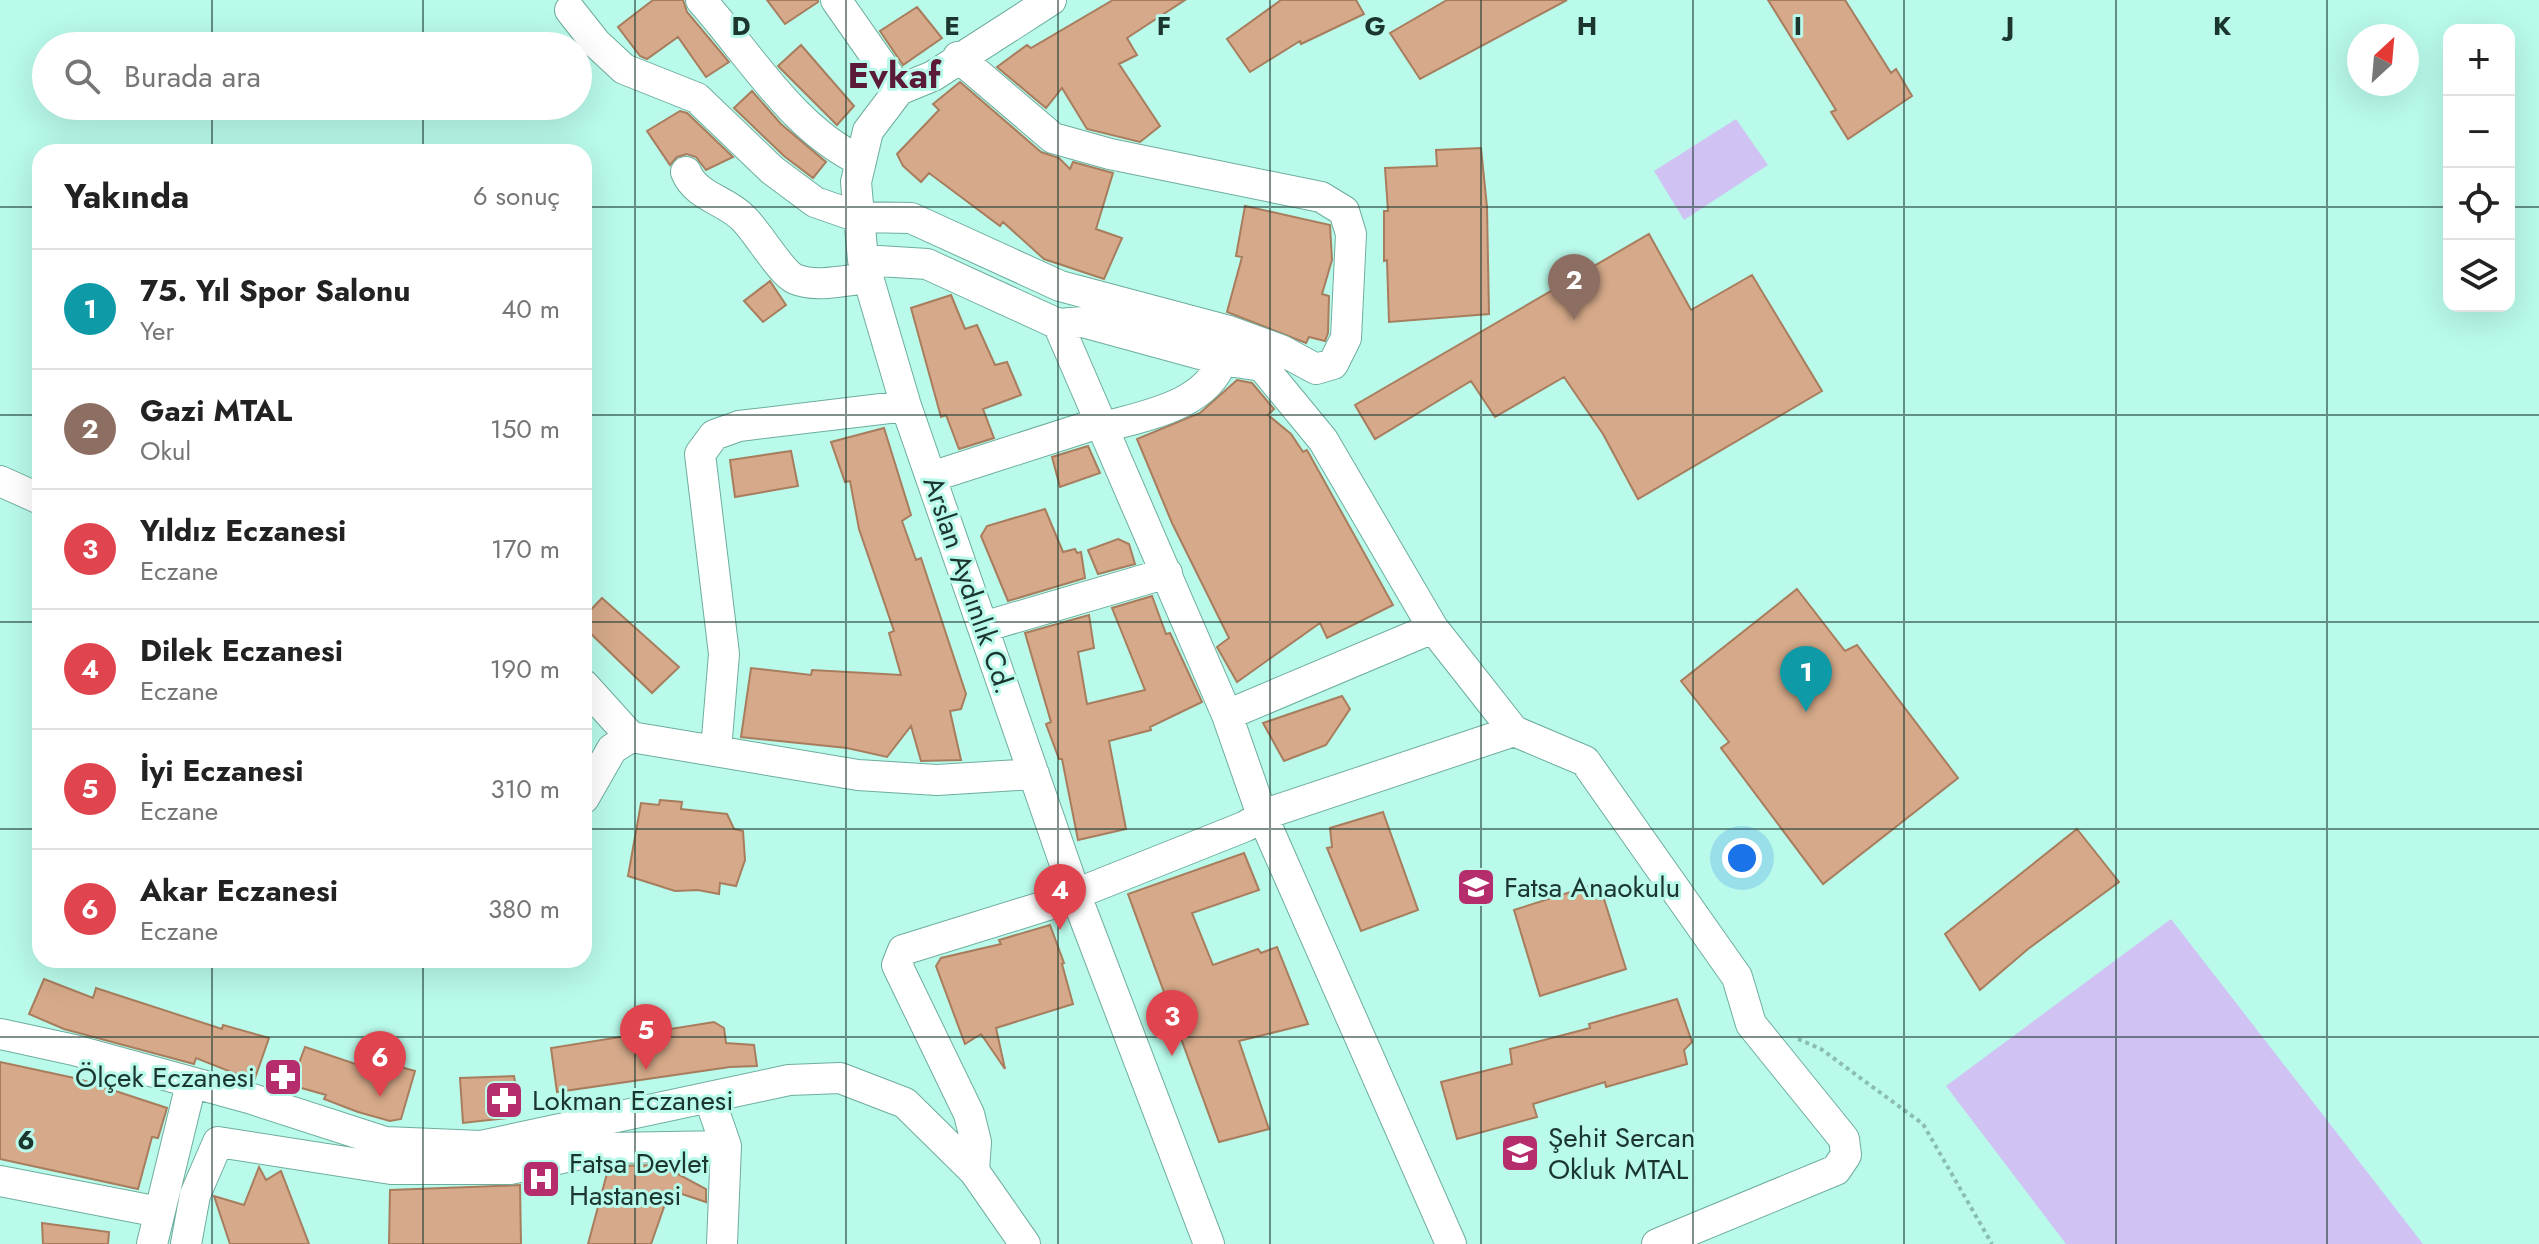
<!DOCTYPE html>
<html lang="tr">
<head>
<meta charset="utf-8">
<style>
  :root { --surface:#fff; --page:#f2f2f2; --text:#222; --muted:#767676; --line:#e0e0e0; --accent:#b45309 }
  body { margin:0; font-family:Jost,sans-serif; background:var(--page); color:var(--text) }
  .controls { position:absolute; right:24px; top:24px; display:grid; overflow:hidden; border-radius:16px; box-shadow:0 8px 32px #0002 }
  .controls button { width:72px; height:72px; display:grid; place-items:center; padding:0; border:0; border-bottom:2px solid var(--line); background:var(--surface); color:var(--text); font:40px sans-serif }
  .compass { position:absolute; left:2347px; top:24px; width:72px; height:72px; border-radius:50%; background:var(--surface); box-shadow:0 8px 32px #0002; rotate:26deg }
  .you { position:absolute; left:1742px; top:858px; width:28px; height:28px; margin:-20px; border:6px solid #fff; border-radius:50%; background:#1a73e8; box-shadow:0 0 0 12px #1a73e833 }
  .badge { display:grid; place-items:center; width:52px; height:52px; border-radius:50%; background:var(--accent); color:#fff; font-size:26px; font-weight:700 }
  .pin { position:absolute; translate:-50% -66px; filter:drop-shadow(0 2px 4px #0008) }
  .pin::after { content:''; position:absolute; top:42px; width:28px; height:24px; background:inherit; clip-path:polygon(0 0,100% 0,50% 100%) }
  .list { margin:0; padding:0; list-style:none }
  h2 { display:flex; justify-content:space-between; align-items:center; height:104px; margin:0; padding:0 32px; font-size:34px }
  h2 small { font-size:26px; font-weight:400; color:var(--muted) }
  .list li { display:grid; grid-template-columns:52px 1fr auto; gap:24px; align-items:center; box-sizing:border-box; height:120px; padding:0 32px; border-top:2px solid var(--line) }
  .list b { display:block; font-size:30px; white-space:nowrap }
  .list p { margin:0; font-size:26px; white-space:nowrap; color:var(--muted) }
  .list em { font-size:26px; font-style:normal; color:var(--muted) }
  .icon { flex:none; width:44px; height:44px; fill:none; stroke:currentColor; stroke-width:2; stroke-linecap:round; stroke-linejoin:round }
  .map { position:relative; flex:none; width:2539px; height:1244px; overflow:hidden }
  .search { position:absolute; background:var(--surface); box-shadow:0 8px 32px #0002; left:32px; top:32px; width:560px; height:88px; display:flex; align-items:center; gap:20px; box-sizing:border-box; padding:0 28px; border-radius:44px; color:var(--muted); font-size:30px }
  .panel { position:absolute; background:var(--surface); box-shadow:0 8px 32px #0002; left:32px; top:144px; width:560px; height:824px; border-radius:24px }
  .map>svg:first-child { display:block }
  .green { fill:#d0c3f4 }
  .building { fill:#d5a989; stroke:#a87d5e; stroke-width:2 }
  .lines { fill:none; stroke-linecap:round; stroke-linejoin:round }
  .minor-casing { stroke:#6ead9e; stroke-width:32 }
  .path { stroke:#89beb1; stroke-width:4; stroke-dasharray:4 4; stroke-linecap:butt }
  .minor { stroke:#fff; stroke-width:30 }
  .grid { fill:none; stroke:#1b352f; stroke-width:2; stroke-opacity:0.55 }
  .labels { text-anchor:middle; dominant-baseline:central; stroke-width:6; stroke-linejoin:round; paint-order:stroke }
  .street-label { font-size:28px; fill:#1b352f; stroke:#b9faea }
  .poi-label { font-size:28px; fill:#1b352f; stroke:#b9faea; text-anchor:start }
  .district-label { font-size:36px; font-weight:bold; fill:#5b1a37; stroke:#b9faea }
  .grid-label { font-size:26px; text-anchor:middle; font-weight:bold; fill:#1b352f; stroke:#b9faea; stroke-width:6; stroke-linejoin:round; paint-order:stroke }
</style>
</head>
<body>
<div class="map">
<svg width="2539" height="1244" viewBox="0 0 2539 1244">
  <rect width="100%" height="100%" fill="#b9faea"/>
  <path class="green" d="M1736,119L1768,165L1684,220L1654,171Z
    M2171,919L2423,1244H2066L1946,1086Z"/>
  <path class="building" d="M653,0H683L687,12L729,62L706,77L678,37L647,59L640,56L618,27Z
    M767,0H818V2L785,24Z
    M1113,0H1185L1127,38L1137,55L1119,64L1160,126L1140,142L1087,129L1062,88L1046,108L997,67L1027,45L1031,48Z
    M1281,0H1356L1364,14L1301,44L1300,41L1250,72L1227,39Z
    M1447,0H1567L1420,79L1390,33Z
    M1768,0H1845L1891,73L1896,69L1912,96L1848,139L1831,112L1836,110Z
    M917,7L942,38L903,65L880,31Z
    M801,45L854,106L837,125L778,66Z
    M960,82L1041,152L1059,158L1070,169L1073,162L1113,173L1096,229L1122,238L1104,279L1044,259L1003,222L1000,226L929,173L921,182L903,166L897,154L939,110L933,104Z
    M752,91L781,124L826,162L813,178L784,156L734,108Z
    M680,111L687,113L733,157L706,170L696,157L687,154L677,157L670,165L647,131Z
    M1481,148L1487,207L1489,314L1389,322L1387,260L1384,261V211H1388L1385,168L1437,166L1436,150Z
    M1245,206L1330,225L1332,260L1322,294L1329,296L1328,333L1325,341L1309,337L1306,343L1227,312L1242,257L1236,256Z
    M1649,234L1691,310L1752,275L1822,391L1638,499L1603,434L1564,377L1495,417L1471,381L1375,439L1355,405Z
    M770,281L786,305L763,322L744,301Z
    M951,295L965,329L977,325L995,365L1007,362L1021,395L983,409L994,438L959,449L946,415L941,417L911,308Z
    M1237,380L1252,383L1274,409L1268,415L1291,434L1303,452L1307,450L1393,605L1327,638L1320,623L1237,682L1217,647L1229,638L1172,523L1137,439L1200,413Z
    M884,428L911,515L902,521L916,560L921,558L966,694L961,709L950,711L961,760L921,761L911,726L887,757L847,748L741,737L751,668L811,675L812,670L901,675L889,633L894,631L859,529L850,481L845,482L831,442Z
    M1088,446L1100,473L1060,487L1052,457Z
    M791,451L798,486L735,497L730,460Z
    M1045,509L1063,552L1075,549L1077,553L1081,552L1085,578L1008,601L981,536L987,526Z
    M1118,539L1129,544L1135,564L1098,574L1088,550Z
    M1797,589L1845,651L1857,645L1958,778L1823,884L1721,748L1729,742L1681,681Z
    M1152,596L1166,634L1170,633L1202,702L1150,727L1151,730L1109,741L1126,829L1078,840L1062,759H1059L1046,724L1051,722L1025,633L1089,615L1094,648L1078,652L1087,704L1145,690L1112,608Z
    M602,598L679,667L652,693L584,627V617Z
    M1342,696L1350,709L1326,745L1284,761L1263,723Z
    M660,800L682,802L681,809L727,814L734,829L743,831L745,860L736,886L720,883L719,894L698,890L675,891L628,876L641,803L659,805Z
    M1383,812L1418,910L1361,931L1327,848L1332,847L1330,828Z
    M2077,829L2119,882L2028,949L1980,990L1945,934Z
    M1244,853L1259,890L1192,913L1213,965L1258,949L1261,953L1277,947L1308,1024L1239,1041L1269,1129L1219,1142L1128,894Z
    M1599,883L1626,969L1540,996L1514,910Z
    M1050,925L1064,963L1062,964L1073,1004L996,1028L1005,1069L981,1034L965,1044L936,966L941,958L1001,944L999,940Z
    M44,979L93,998L96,988L222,1029L223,1025L269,1038L254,1081L196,1058L194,1064L64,1029L29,1014Z
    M1677,999L1692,1042L1684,1050L1687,1064L1606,1087L1605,1082L1533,1104L1537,1117L1457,1139L1441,1082L1512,1064L1510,1049L1590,1028L1589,1024Z
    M714,1022L724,1028L726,1043L754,1045L757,1066L730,1067L557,1092L551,1048Z
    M305,1047L394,1077L397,1066L415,1071L401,1119L390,1121L358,1112L324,1099L326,1095L291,1085Z
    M0,1062L79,1079L167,1108L158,1138L152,1137L138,1189L0,1159Z
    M514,1076L518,1100L516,1109L507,1118L463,1123L460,1078Z
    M661,1165L706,1189V1202L670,1190L651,1244H588L609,1166Z
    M259,1167L266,1180L281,1171L309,1244H230L214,1196L244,1205Z
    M520,1185L521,1244H389L390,1190Z
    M42,1223L109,1232L108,1244H43Z"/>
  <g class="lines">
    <g class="minor-casing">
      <path id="minor" d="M701,0C750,55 793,129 861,161
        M836,0L899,90
        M1051,0L933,76L899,90L868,131L856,182L863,260L906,406L1075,893L1209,1244
        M570,10L596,43L624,69L697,98L772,170L815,202L858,217L911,218L1060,286L1229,331L1281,350L1316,369L1333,364L1346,338L1351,234L1344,211L1321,197L1110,154L1053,138L958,57
        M686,172C696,197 726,200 743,218C757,231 781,273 795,279C816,288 846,280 868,278
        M863,260L927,264L1058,324L1083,322L1222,360L1262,366L1323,440L1433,628L1514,731
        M1058,324L1227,715L1262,815L1451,1244
        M1101,428C1143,416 1207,406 1222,360
        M931,477L1099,423
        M0,481L40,499
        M983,627L1167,573
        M584,685L631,737L858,775L937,780L1034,774
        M1227,715L1433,628
        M716,750L724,654L700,454L714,435L739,426L906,406
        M584,798L612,749L631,737
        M0,1034L74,1050L249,1098L385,1142L481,1146L789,1080L840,1078L905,1103L974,1171L1025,1244
        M709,1097L726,1146L722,1244
        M974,1171L976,1142L969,1114L897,965L903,950L1048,905L1246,826L1262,815L1514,731L1585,761L1737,977L1751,1024L1844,1139L1846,1155L1836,1170L1657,1244
        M0,1181L159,1212
        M152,1244L191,1084
        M186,1244L195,1195L218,1142L391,1169H510L609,1148L726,1146"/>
    </g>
    <path class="path" d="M1798,1039L1821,1049L1923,1124L1992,1244"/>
    <use href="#minor" class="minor"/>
  </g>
  <path class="grid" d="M212,0V46M423,0V46M635,0V1244M846,0V1244M1058,0V1244M1270,0V1244M1481,0V1244M1693,0V1244M1904,0V1244M2116,0V1244M2327,0V1244M212,106V152M423,106V152M0,207H40M584,207H2449M2509,207H2539M0,415H40M584,415H2539M0,622H40M584,622H2539M0,829H40M584,829H2539M212,960V1244M423,960V1244M0,1037H2539"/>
  <defs>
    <g id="school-square" transform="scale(2)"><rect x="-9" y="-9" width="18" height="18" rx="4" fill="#b52d6c" stroke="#b9faea"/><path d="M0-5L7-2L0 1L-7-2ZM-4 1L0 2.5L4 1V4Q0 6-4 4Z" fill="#fff"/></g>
    <g id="pharmacy-square" transform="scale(2)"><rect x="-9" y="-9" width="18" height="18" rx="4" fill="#b52d6c" stroke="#b9faea"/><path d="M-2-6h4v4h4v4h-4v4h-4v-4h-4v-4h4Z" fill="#fff"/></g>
    <g id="hospital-square" transform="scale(2)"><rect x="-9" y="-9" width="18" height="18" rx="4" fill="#b52d6c" stroke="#b9faea"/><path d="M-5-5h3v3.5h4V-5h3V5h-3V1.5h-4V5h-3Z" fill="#fff"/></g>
  </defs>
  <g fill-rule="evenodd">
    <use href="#school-square" x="1476" y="887"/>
    <use href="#pharmacy-square" x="283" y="1077"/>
    <use href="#pharmacy-square" x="504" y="1100"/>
    <use href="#school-square" x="1520" y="1153"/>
    <use href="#hospital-square" x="541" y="1179"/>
  </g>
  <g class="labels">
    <g class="street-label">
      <text transform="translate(969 585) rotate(71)">Arslan Aydınlık Cd.</text>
    </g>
    <g class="poi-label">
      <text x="1504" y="887">Fatsa Anaokulu</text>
      <text x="255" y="1077" text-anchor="end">Ölçek Eczanesi</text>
      <text x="532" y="1100">Lokman Eczanesi</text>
      <text x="1548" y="1137">Şehit Sercan<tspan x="1548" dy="32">Okluk MTAL</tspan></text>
      <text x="569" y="1163">Fatsa Devlet<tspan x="569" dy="32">Hastanesi</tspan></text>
    </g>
    <g class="district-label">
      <text x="894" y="75">Evkaf</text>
    </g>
  </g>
  <g class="grid-label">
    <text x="741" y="35">D</text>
    <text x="952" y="35">E</text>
    <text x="1164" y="35">F</text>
    <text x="1375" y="35">G</text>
    <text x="1587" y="35">H</text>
    <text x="1798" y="35">I</text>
    <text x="2010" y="35">J</text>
    <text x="2222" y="35">K</text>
    <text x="26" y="1149">6</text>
  </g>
</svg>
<div class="controls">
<button>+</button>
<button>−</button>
<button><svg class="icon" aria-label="locate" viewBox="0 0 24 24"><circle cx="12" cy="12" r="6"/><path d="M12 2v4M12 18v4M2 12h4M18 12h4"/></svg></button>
<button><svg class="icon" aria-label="layers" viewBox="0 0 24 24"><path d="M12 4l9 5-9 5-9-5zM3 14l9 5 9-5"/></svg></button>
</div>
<svg class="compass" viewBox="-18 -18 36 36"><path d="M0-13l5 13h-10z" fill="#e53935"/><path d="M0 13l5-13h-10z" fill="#767676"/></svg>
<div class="you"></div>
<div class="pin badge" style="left:1806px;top:712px;background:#0f9aa8">1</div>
<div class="pin badge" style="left:1574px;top:320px;background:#8d6e63">2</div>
<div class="pin badge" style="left:1172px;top:1056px;background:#e0444e">3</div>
<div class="pin badge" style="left:1060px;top:930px;background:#e0444e">4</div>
<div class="pin badge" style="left:646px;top:1070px;background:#e0444e">5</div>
<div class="pin badge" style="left:380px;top:1097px;background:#e0444e">6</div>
<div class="search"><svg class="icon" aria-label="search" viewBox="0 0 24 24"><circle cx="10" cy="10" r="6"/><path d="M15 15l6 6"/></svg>Burada ara</div>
<section class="panel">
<h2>Yakında<small>6 sonuç</small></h2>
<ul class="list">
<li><span class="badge" style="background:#0f9aa8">1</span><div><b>75. Yıl Spor Salonu</b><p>Yer</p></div><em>40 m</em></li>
<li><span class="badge" style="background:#8d6e63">2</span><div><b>Gazi MTAL</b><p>Okul</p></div><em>150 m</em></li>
<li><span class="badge" style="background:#e0444e">3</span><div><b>Yıldız Eczanesi</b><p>Eczane</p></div><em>170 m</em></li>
<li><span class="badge" style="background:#e0444e">4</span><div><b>Dilek Eczanesi</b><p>Eczane</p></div><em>190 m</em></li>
<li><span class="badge" style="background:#e0444e">5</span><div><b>İyi Eczanesi</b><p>Eczane</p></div><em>310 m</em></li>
<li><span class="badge" style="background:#e0444e">6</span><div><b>Akar Eczanesi</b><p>Eczane</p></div><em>380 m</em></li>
</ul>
</section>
</div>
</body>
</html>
